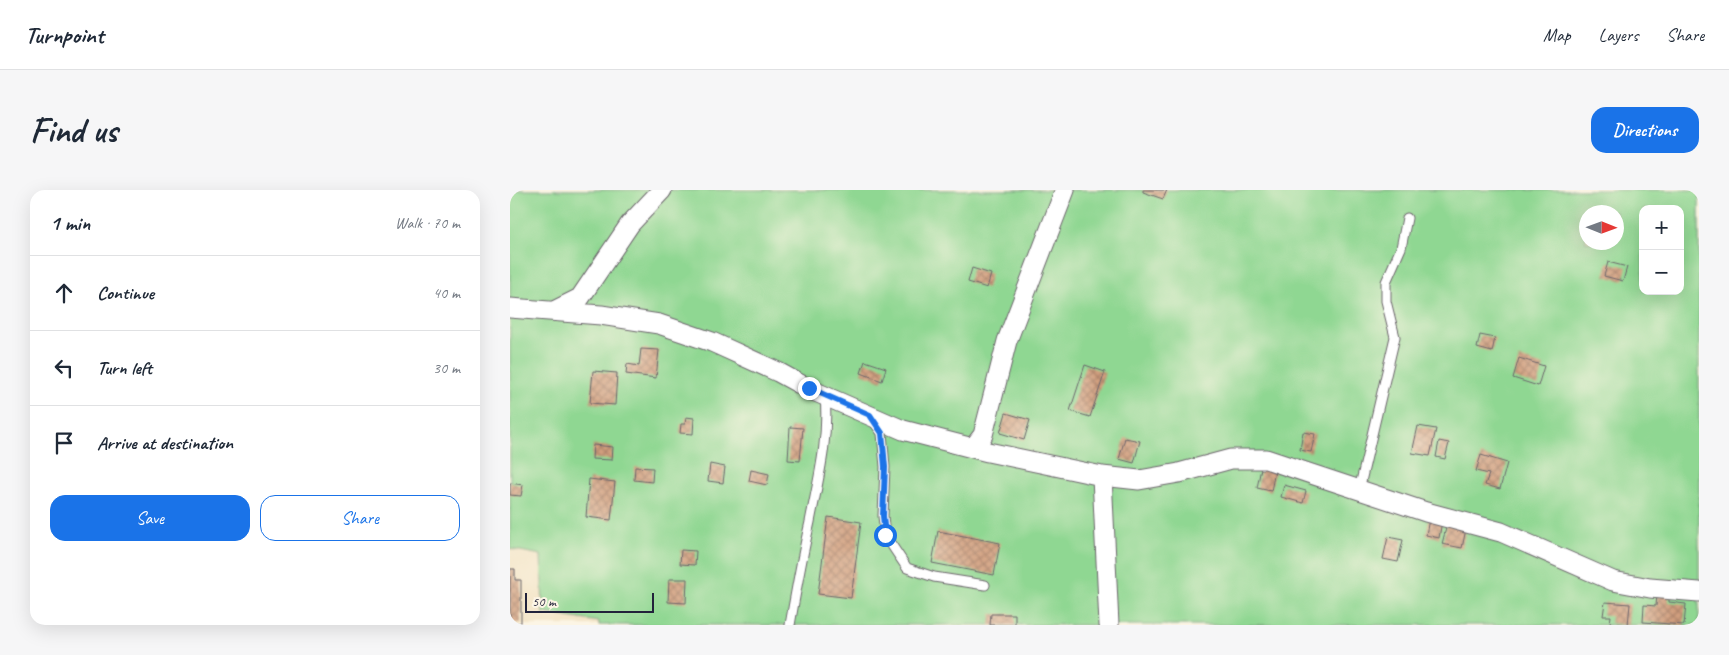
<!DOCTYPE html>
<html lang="en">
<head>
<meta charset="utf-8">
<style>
  :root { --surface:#fff; --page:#f6f6f7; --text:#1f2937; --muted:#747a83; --line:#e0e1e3; --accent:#1a73e8 }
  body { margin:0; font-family:Caveat,sans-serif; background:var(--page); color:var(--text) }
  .controls { position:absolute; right:15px; top:15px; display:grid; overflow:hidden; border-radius:10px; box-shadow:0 5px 20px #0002 }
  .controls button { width:45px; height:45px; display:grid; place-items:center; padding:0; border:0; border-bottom:1px solid var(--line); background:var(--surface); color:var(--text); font:25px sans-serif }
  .compass { position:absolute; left:1069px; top:15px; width:45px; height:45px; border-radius:50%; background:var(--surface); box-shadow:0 5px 20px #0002; rotate:91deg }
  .scale { position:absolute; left:15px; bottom:12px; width:129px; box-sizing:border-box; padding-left:5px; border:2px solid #22223b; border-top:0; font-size:14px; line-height:18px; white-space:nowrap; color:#22223b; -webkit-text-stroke:4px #fcf5e5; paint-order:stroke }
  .stop { position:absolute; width:15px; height:15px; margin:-11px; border:4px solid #1a73e8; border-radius:50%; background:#fff }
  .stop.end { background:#1a73e8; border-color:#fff; box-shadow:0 1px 5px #0008 }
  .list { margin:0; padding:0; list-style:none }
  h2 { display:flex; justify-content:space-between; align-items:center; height:65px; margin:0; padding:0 20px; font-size:21px }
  h2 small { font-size:16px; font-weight:400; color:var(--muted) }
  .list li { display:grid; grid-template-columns:32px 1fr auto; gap:15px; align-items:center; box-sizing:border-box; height:75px; padding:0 20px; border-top:1px solid var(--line) }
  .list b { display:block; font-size:19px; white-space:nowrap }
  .list em { font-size:16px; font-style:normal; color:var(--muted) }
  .actions { display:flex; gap:10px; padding:15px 20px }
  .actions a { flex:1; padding:11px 0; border:1px solid var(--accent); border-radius:15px; text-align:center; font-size:18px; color:var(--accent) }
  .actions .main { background:var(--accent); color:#fff }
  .icon { flex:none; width:28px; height:28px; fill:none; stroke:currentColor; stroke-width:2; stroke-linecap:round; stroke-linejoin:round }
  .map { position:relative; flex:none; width:1189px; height:435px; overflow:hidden; border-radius:15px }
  header { display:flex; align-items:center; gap:30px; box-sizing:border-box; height:70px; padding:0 25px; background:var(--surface); border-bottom:1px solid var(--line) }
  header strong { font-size:24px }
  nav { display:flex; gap:28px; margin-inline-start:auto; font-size:18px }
  .intro { display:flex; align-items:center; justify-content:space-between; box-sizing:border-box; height:120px; padding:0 30px }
  h1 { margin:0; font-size:35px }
  .button { padding:12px 22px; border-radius:15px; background:var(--accent); color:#fff; font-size:18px; font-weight:700 }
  main { display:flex; gap:30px; padding:0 30px }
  aside { flex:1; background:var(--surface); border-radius:15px; box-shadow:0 5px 20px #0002 }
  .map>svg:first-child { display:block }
  .green { fill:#8fd792; stroke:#587c66; fill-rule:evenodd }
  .building { fill:url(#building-cross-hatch) }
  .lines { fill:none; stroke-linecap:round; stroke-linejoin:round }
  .lane-casing { stroke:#6b656b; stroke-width:11 }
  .street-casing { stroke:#6b656b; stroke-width:21 }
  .lane { stroke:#fff; stroke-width:9 }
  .street { stroke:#fff; stroke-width:19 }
  .route { stroke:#1a73e8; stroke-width:6 }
</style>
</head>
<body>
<header>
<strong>Turnpoint</strong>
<nav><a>Map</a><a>Layers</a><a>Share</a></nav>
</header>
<div class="intro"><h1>Find us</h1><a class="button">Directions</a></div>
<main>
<aside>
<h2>1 min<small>Walk · 70 m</small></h2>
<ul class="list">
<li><svg class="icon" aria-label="ahead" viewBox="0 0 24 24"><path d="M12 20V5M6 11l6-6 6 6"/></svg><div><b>Continue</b></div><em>40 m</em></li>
<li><svg class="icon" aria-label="left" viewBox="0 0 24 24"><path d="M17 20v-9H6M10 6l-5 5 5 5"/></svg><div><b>Turn left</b></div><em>30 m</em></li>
<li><svg class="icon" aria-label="arrive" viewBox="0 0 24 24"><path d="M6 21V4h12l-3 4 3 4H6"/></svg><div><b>Arrive at destination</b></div></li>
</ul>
<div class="actions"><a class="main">Save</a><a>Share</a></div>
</aside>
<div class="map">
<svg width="1189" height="435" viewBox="0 0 1189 435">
  <defs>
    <pattern id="building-cross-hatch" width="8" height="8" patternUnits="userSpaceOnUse" patternTransform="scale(1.25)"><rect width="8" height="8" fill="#d09e7e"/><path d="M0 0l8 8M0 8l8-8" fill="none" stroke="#a88068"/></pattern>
  </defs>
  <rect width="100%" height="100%" fill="#fcf5e5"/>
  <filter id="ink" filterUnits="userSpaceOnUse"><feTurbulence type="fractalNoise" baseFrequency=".02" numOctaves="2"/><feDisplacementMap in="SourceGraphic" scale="10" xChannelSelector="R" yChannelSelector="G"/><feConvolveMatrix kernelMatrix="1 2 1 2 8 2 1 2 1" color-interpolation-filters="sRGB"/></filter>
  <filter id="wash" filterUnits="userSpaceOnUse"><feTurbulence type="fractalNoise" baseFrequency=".0096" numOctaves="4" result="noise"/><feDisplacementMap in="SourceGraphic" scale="20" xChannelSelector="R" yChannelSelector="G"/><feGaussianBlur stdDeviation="1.12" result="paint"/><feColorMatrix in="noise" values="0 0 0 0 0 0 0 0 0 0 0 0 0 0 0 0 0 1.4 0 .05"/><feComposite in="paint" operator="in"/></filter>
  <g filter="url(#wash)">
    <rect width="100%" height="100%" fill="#f2e2c3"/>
    <path class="green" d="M0,0H1189V435H89V432L33,423L31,365L0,359ZM1133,19H1170V101H1133ZM1076,22H1106V52H1076Z"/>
    <g id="blocks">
      <path class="building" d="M633,0H657L653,9L633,2Z
        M1098,72L1117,77L1113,91L1094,86Z
        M462,78L481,84L477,98L458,92Z
        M970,145L985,148L982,162L967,158Z
        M131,159L149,160L146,188L116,184L117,174L129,176Z
        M1009,168L1034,176L1028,196L1003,188Z
        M355,171L376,178L372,191L351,183Z
        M575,175L595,182L580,227L560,221Z
        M83,181L107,183L105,215L80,213Z
        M496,223L520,230L514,250L490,243Z
        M176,227L184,228L183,244L170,243L171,234H175Z
        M908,236L926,239L920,266L902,263Z
        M280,237L293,238L290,271L278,270Z
        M793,242L805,244L801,262L790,260Z
        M615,248L630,251L624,273L609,269Z
        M929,251L939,253L935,269L926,267Z
        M83,255L103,257L102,270L82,269Z
        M971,265L997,273L990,299L975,295L979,284L966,281Z
        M200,274L215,277L213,293L198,291Z
        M125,277L143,278L142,292L124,290Z
        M751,278L765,281L761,301L747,298Z
        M241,280L259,284L257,295L239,291Z
        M79,289L105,292L101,330L76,327Z
        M0,293L13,295L11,306L0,305Z
        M774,295L796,301L793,313L771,307Z
        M318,327L351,332L341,408L308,404Z
        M919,329L932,331L929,348L916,345Z
        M937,334L956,339L952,358L932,354Z
        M428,341L490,353L484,385L422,373Z
        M878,347L893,350L888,372L873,369Z
        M171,360L186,361L185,375L170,374Z
        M0,379H5V390H11V433H0Z
        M159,389H177L176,413L158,412Z
        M1147,404L1159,405V412L1176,414L1174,435L1133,432L1134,415L1146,416Z
        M1095,412L1120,414L1118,435L1100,433L1101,426H1093Z
        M481,424H505V435H480Z"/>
    </g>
  </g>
  <g filter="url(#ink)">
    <use href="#blocks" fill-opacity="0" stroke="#6b656b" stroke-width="1"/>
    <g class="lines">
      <g class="lane-casing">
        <path id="lane" d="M364,232L372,243L375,277L373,326L375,345L397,378L424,387L475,395
          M849,300L885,147L876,111V92L891,58L897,28
          M280,435C286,401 292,366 300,332C308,290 319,250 315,206"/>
      </g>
      <g class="street-casing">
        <path id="street" d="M0,118L91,125L149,134L202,152L268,182L299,199L393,240L478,262L592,286L629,290L669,283L721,269H756L916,322L991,342L1103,391L1140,398L1189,402
          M44,121L70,108L120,34L152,0
          M463,258L473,245L497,151L555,0
          M592,286L599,435"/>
      </g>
      <use href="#lane" class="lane"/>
      <use href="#street" class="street"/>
    </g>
  </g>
  <g class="lines" filter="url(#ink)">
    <path class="route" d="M299,198L360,225L372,243L375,277L373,326L375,345"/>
  </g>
</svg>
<div class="controls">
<button>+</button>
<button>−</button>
</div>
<svg class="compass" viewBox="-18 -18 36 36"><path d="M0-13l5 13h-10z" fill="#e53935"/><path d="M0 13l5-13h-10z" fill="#747a83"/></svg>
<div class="scale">50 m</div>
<div class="stop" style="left:375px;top:345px"></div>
<div class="stop end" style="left:299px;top:198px"></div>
</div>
</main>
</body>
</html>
